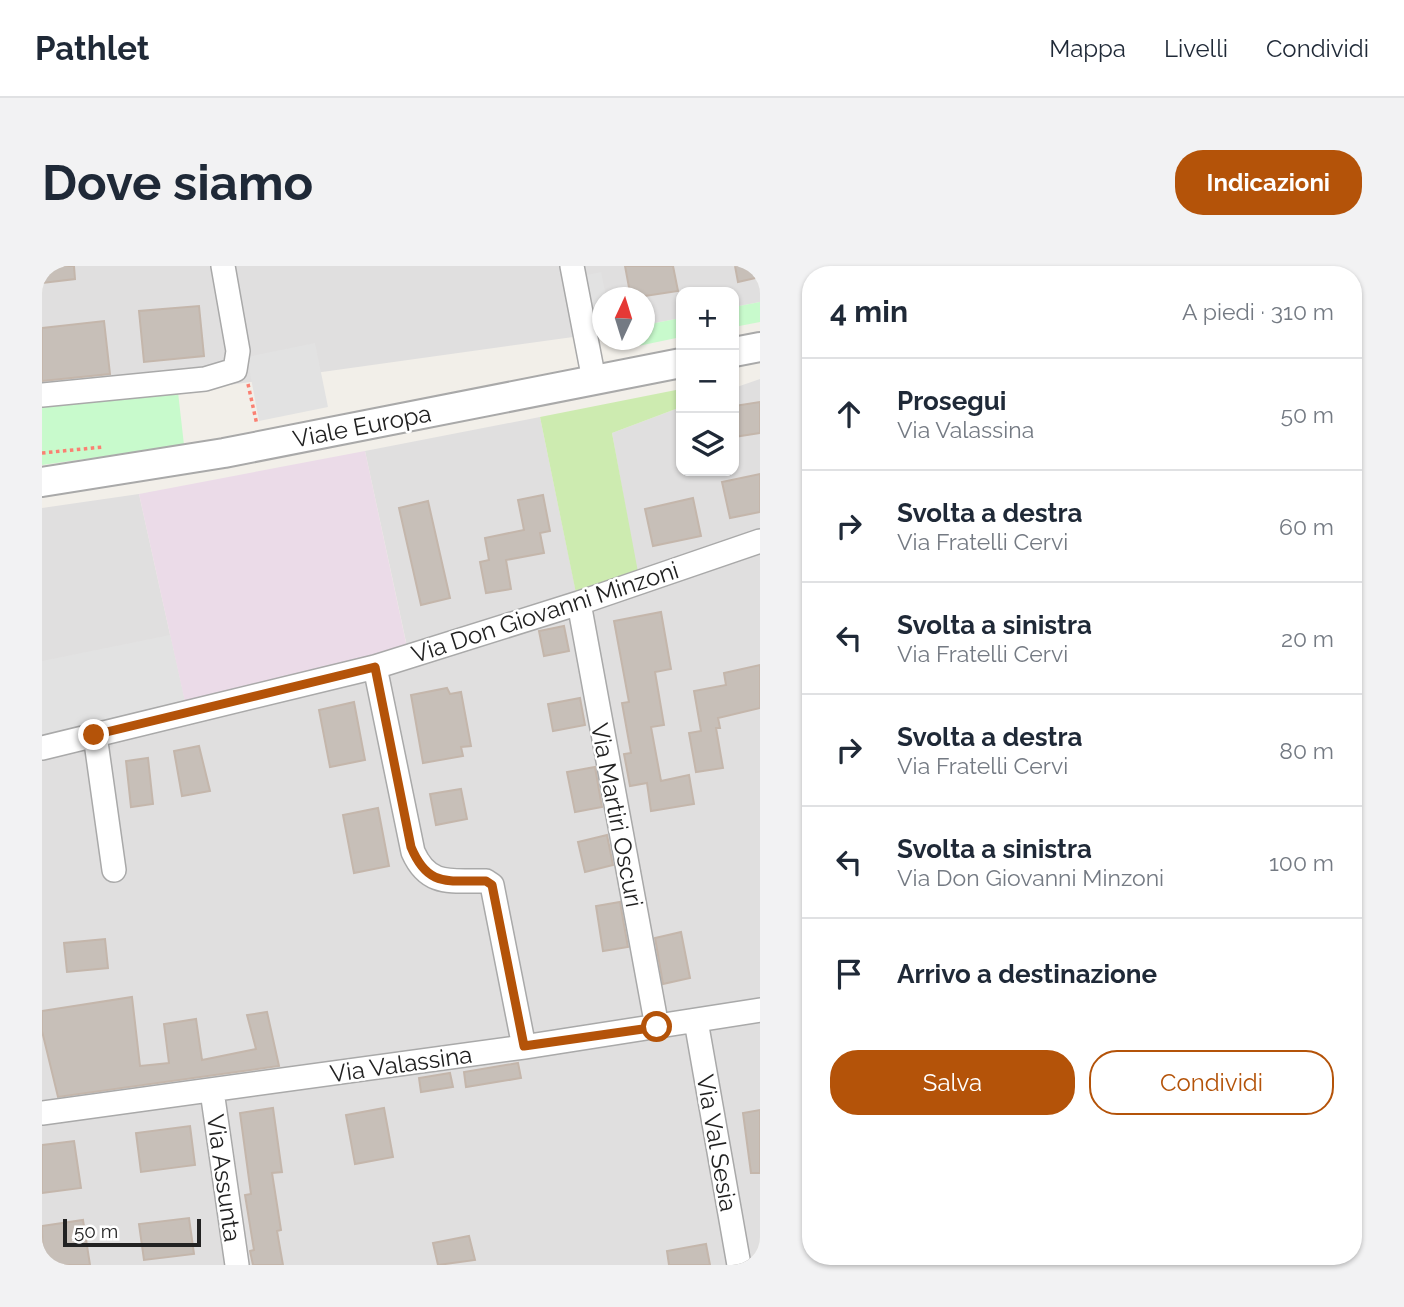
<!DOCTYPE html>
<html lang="it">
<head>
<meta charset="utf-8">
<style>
  :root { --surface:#fff; --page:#f2f2f3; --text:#1f2937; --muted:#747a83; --line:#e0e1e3; --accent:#b45309 }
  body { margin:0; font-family:Raleway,sans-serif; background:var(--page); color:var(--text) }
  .controls { position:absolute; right:21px; top:21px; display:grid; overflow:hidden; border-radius:14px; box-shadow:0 2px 5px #0004 }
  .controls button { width:63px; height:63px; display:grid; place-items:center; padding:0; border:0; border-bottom:2px solid var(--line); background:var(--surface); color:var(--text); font:35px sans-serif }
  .compass { position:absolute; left:550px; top:21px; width:63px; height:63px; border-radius:50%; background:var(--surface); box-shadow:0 2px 5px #0004; rotate:4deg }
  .scale { position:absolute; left:21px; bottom:18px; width:138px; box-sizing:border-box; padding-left:7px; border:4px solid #222; border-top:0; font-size:19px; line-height:24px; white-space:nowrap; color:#222; -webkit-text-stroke:5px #fff; paint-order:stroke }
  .stop { position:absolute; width:21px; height:21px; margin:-16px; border:5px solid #b45309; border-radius:50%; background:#fff }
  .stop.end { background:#b45309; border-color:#fff; box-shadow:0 2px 7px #0008 }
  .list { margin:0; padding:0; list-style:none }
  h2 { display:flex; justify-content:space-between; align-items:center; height:91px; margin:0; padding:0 28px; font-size:30px }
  h2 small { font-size:23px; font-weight:400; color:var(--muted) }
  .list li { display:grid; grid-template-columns:46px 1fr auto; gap:21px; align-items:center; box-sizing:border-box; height:112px; padding:0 28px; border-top:2px solid var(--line) }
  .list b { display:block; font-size:26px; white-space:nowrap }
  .list p { margin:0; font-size:23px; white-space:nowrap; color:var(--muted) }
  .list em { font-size:23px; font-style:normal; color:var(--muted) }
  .actions { display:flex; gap:14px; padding:21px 28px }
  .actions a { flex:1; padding:16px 0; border:2px solid var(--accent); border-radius:28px; text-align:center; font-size:24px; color:var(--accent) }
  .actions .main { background:var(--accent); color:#fff }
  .icon { flex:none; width:38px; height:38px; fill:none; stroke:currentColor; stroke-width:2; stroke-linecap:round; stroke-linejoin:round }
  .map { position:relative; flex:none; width:718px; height:999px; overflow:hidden; border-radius:28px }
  header { display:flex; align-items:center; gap:42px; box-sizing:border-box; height:98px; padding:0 35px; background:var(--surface); border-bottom:2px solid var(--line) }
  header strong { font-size:33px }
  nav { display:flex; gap:38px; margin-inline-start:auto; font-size:24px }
  .intro { display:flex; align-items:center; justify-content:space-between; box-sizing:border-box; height:168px; padding:0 42px }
  h1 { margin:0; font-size:49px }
  .button { padding:18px 32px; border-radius:28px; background:var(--accent); color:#fff; font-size:24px; font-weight:700 }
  main { display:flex; gap:42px; padding:0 42px }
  aside { flex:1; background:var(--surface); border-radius:28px; box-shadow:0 2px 5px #0004 }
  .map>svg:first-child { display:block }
  .residential { fill:#e0dfdf }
  .industrial { fill:#ebdbe8 }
  .grass { fill:#cdebb0 }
  .park { fill:#c8facc }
  .parking { fill:#e2e2e2 }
  .building { fill:#c7bfb8; stroke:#c4b6ab; stroke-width:2 }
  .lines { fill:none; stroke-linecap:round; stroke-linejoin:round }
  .minor-casing { stroke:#a9a9a9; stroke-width:26 }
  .tertiary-casing { stroke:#a9a9a9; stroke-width:32 }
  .path { stroke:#fa8072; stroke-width:3.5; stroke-dasharray:3.5 3.5; stroke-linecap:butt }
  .minor { stroke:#fff; stroke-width:23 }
  .tertiary { stroke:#fff; stroke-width:28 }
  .route { stroke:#b45309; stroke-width:9 }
  .labels { text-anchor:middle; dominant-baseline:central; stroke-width:5; stroke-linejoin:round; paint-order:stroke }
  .street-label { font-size:24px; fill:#222; stroke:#fff }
</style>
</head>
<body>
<header>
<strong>Pathlet</strong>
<nav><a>Mappa</a><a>Livelli</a><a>Condividi</a></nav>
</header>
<div class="intro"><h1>Dove siamo</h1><a class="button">Indicazioni</a></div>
<main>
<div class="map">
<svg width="718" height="999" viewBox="0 0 718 999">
  <rect width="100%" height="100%" fill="#f2efe9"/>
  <path class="residential" d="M0,0H718V36L692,41V26H639V52L603,59V32H561L560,67L136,126L0,140Z
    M718,113V999H0V242L97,228L144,441L366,385L323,185L498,151L534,326L595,306L570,167L639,141V205H692V122Z"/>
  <path class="industrial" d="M323,185L366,386L144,441L97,228Z"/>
  <path class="grass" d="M639,123V141L570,167L596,306L534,327L498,151Z"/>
  <path class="park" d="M718,36V56L692,61V41Z
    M639,52V71L582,83L570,78L569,74H603V59Z
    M136,126L142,179L0,199V140Z"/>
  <path class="parking" d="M559,6L564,31L561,32L560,51L553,52L544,9Z
    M273,77L286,141L217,155L205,91Z
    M128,369L144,441L0,481V395Z"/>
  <path class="building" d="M0,0H32L33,13L0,17Z
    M583,0H631L636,25L589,32Z
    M693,0H718V11L696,16Z
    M157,40L162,90L102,96L97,45Z
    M62,55L68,108L0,115V62Z
    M718,136V167L692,171V140Z
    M718,208V246L688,252L680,216Z
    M501,229L508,265L498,267L502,287L464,294L469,323L444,327L438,296L447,294L443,272L482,264L476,234Z
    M651,232L659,270L611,280L603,243Z
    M386,235L408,332L379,339L357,242Z
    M619,346L629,403L613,406L622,459L609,461L619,515L647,509L652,538L609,545L605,517L588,520L582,488L589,487L580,437L587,436L572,355Z
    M522,360L527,385L502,390L497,365Z
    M718,399V442L676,452L678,462H674L681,502L654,506L647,467L659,465L652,425L684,419L682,407Z
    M405,422L408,428L419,426L429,480L419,481L421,490L381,497L369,429Z
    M538,432L543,459L511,465L506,438Z
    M312,436L323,494L288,501L277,444Z
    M157,480L168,525L140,530L132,485Z
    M106,492L111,538L89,541L84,495Z
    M553,501L560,541L533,546L525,506Z
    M419,523L425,553L394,559L388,528Z
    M336,542L347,600L312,607L301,549Z
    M565,569L571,599L543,606L536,576Z
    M578,636L586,681L561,685L554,640Z
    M639,666L648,712L621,718L613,672Z
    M63,673L66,702L25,706L22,677Z
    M90,731L98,800L127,797L122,758L154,753L160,794L214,783L205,749L225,746L237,800L16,831L0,765V745Z
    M476,797L479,812L424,821L422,806Z
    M408,807L411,821L379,826L377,812Z
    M231,842L240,906L230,907L239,964L235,965L241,999H211L208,985L212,984L203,929L209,928L198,847Z
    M342,842L351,891L313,898L304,849Z
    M718,844V907H709L701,847Z
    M148,860L153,899L99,906L94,867Z
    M32,875L39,922L0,927V879Z
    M147,952L152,988L102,994L97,958Z
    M41,954L48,999H1L0,960Z
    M427,970L433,994L396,999L391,977Z
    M664,978L668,999H627L625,985Z"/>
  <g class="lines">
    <g class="minor-casing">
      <path id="minor" d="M530,0L552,114
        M0,129L163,113L193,104L196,85L181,0
        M537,337L615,761
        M333,401L371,586C387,622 411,614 444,615L450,619L482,781
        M53,469L72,604
        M0,482L333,401L537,337L718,275
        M654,755L697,999
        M170,825L195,999
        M0,847L482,781L718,744"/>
    </g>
    <g class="tertiary-casing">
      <path id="tertiary" d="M692,86L718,81
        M0,216L182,187L639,97"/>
    </g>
    <path class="path" d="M206,118L215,159
      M0,187L61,181"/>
    <use href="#minor" class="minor"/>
    <use href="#tertiary" class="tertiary"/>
  </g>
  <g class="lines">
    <path class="route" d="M52,469L333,401L369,581C386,622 406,614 444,615L450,619L482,780L615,761"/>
  </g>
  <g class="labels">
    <g class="street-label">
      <text transform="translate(320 160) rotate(-11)">Viale Europa</text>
      <text transform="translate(503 346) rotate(-18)">Via Don Giovanni Minzoni</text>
      <text transform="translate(575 549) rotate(79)">Via Martiri Oscuri</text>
      <text transform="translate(359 798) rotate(-8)">Via Valassina</text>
      <text transform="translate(675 877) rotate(80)">Via Val Sesia</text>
      <text transform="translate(182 912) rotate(82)">Via Assunta</text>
    </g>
  </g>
</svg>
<div class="controls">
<button>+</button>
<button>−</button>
<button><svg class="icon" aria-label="layers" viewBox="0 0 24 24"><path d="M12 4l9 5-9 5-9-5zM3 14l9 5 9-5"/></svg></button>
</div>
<svg class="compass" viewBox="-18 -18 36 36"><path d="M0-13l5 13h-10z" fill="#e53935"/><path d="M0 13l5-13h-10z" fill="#747a83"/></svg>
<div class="scale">50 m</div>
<div class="stop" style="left:615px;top:761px"></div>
<div class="stop end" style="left:52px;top:469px"></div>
</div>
<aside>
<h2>4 min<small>A piedi · 310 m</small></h2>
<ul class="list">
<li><svg class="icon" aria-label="ahead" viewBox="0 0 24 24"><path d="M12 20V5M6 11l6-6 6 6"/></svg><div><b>Prosegui</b><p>Via Valassina</p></div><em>50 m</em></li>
<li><svg class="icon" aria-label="right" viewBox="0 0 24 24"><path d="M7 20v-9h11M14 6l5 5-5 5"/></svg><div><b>Svolta a destra</b><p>Via Fratelli Cervi</p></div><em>60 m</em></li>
<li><svg class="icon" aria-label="left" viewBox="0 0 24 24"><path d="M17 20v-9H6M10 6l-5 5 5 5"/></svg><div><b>Svolta a sinistra</b><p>Via Fratelli Cervi</p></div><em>20 m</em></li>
<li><svg class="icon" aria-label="right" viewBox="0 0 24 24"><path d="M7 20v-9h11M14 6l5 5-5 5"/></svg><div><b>Svolta a destra</b><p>Via Fratelli Cervi</p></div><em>80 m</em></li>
<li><svg class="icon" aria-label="left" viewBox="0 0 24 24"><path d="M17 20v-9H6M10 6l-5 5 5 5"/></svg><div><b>Svolta a sinistra</b><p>Via Don Giovanni Minzoni</p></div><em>100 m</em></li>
<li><svg class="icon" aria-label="arrive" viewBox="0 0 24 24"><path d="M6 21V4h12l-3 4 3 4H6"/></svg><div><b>Arrivo a destinazione</b></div></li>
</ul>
<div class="actions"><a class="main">Salva</a><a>Condividi</a></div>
</aside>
</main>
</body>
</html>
